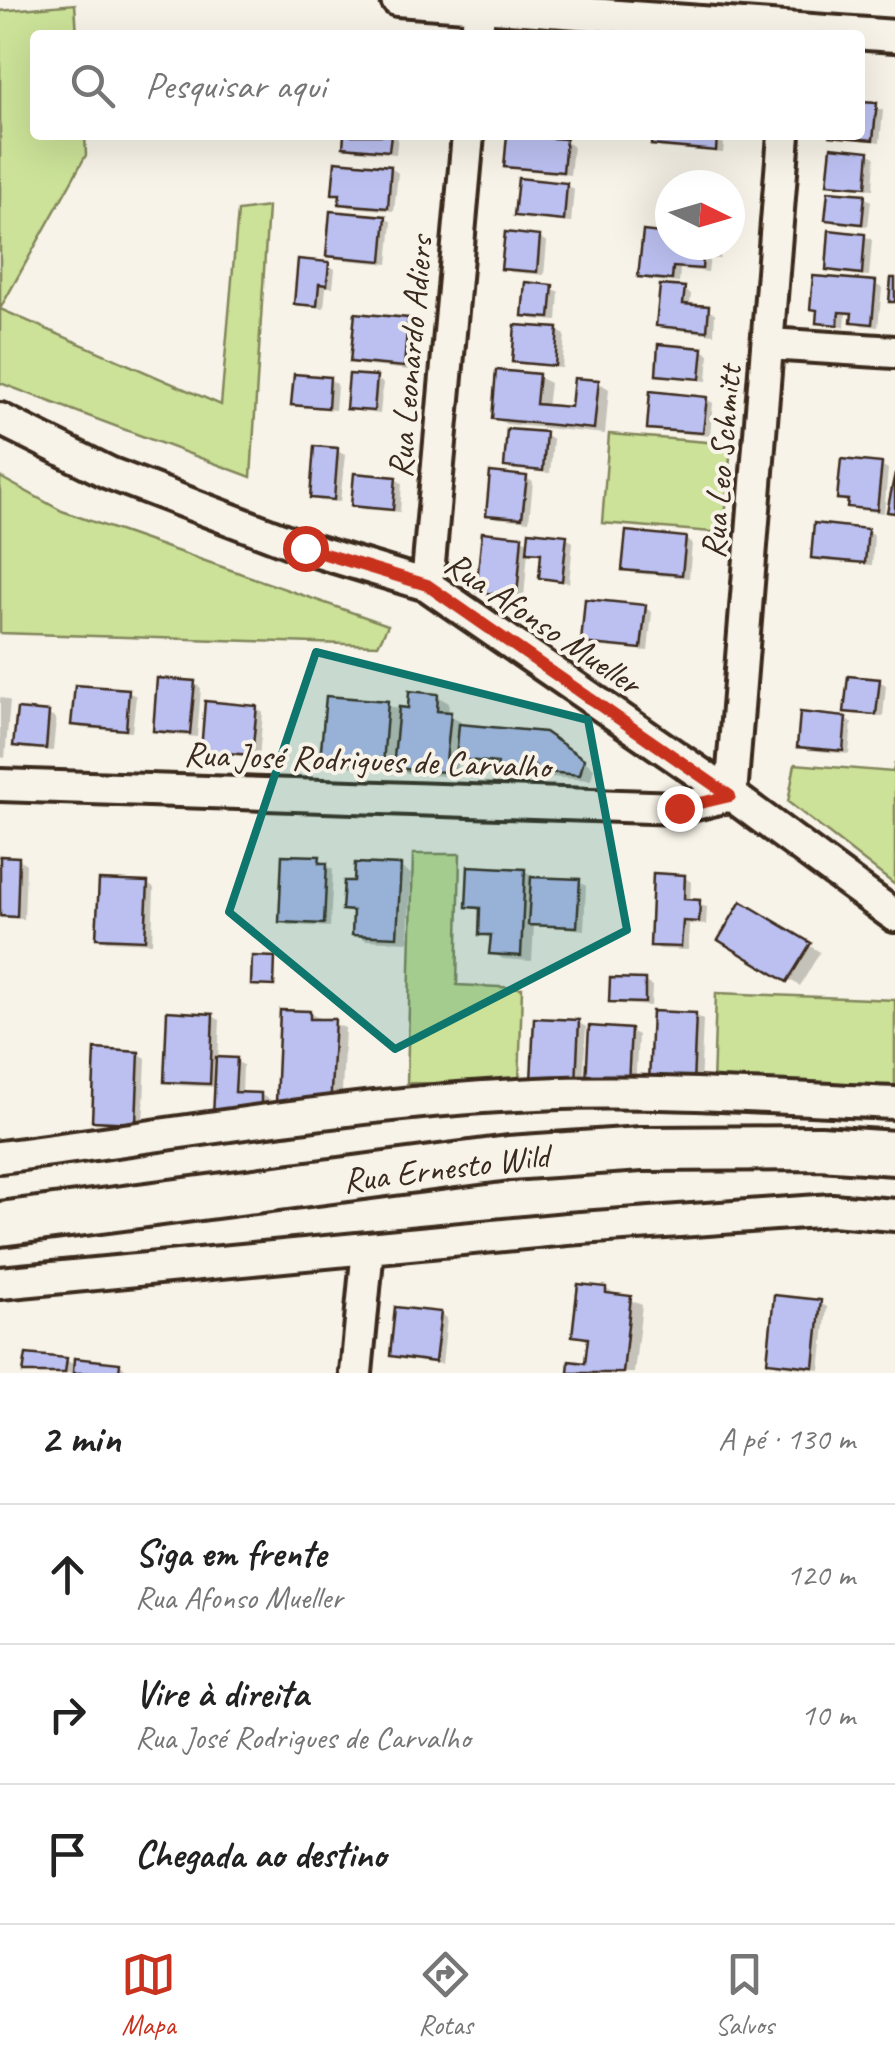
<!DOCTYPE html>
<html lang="pt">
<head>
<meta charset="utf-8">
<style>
  :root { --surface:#fff; --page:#f2f2f2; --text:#222; --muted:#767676; --line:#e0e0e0; --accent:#c8321e }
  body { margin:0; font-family:Caveat,sans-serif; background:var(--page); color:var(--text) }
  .compass { position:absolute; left:655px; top:170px; width:90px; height:90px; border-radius:50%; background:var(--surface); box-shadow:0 10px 40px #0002; rotate:95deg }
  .stop { position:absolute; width:30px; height:30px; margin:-22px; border:8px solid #c8321e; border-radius:50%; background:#fff }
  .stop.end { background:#c8321e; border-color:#fff; box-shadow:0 2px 10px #0008 }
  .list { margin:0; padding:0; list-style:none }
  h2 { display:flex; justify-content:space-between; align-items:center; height:130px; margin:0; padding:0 40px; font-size:42px }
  h2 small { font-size:32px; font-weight:400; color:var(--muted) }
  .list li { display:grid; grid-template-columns:65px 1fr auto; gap:30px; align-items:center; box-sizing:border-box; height:140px; padding:0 40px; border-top:2px solid var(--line) }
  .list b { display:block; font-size:38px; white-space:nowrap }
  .list p { margin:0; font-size:32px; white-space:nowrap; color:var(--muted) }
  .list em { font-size:32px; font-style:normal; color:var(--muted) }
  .icon { flex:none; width:55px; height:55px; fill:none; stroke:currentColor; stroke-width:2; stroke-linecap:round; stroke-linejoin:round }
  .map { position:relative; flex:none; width:895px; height:1373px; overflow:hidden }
  .search { position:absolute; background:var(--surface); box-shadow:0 10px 40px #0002; left:30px; right:30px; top:30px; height:110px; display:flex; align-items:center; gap:25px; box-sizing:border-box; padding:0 35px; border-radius:10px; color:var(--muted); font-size:38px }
  .sheet { height:550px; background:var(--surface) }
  nav { display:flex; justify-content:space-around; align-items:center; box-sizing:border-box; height:140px; border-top:2px solid var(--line); background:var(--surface); font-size:28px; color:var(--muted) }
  nav a { display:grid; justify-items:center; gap:5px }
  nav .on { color:var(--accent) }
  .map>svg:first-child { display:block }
  .green { fill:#cbe298; stroke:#83865b; stroke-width:2.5 }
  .shadow { fill:#0003 }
  .building { fill:#bbc0f1; stroke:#3b2a1e; stroke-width:2.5 }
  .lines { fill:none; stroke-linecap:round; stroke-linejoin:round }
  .street-casing { stroke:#3b2a1e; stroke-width:38 }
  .secondary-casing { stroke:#3b2a1e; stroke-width:50 }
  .street { stroke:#f7f3e8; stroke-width:30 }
  .secondary { stroke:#f7f3e8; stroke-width:42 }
  .route { stroke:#c8321e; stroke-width:12 }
  .marked { fill:#0f766e; fill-opacity:0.2; stroke:#0f766e; stroke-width:8; stroke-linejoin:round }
  .labels { text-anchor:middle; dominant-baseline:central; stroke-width:8; stroke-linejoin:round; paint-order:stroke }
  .street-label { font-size:35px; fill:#3b2a1e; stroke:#f7f3e8 }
</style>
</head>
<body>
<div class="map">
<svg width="895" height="1373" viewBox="0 0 895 1373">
  <rect width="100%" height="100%" fill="#f7f3e8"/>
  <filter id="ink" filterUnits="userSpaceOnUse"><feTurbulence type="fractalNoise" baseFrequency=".01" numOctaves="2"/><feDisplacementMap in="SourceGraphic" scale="20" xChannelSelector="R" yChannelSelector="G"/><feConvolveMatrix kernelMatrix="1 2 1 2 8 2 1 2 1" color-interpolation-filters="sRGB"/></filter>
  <g filter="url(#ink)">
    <path class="green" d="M75,4L77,35H35V135H85L86,155L0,309L221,405L238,211L268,207L251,477L0,383V11Z
      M609,434L731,444L724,533L602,523Z
      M0,477L62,511L388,625L378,645L0,633Z
      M895,763V885L788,802L795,764L893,772Z
      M413,854H460L457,985L522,988L519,1085L407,1083Z
      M716,993L895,1000V1091L713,1086Z"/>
    <path class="shadow" d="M860,104L883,110L880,142L833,135H860Z
      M347,135H398L396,154L353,150L346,146Z
      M655,135L717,140L724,144L723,153L661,148L654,144Z
      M565,142L573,146L570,175L514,169L507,165Z
      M868,153L875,157L873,189L837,186L830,182Z
      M391,168L398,173L394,211L349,207L335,192Z
      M567,185L574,189L571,223L524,219L517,215Z
      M864,197L871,201L868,226L835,223L828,219Z
      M385,218L392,222L388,264L336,259L328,255Z
      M670,236V245H721L720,259L710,258L708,272L680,269L679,283L648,280L641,275Z
      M865,236L872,240L869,276L836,273L828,269Z
      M540,238L547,242L544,275L511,272L504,267Z
      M328,265L335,269L333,287H326L324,308L304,306L297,302Z
      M875,284L882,288L878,327L861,325L854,321V315L846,314L845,327L818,321L819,312L813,308Z
      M552,288L559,292L557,321L532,319L524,315Z
      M684,290L691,294L690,307L715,313L714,334L666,329L658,325Z
      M407,320L414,324L410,370L360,365L353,361Z
      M558,331L565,335L562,368L522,364L514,360Z
      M702,350L709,354L707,381L665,377L658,373Z
      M538,377L550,383L547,408L573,410L598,382L609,389L605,434L506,424L495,418Z
      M376,379L383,383L380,414L356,411L349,407Z
      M330,380L337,384L335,410L301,407L293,403Z
      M706,399L713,403L710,436L657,431L649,427Z
      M545,435L553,439L550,473L514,470L507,466Z
      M337,451L345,455L340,502L320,501L312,496Z
      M881,465L888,469L884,513L857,510L840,498Z
      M526,478L533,482L529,521L496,518L489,514Z
      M395,479L402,483L400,512L361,509L354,505Z
      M867,531L874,535L872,565L821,561L813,556Z
      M566,538L573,542L569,583L541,577L543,556L528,550L524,598L486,594L479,590L522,539L531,544Z
      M685,539L692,543L689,578L632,573L625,568Z
      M645,608L652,612L648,651L590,646L583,642Z
      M879,681L886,685L883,717L854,714L847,710Z
      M194,683L201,688L197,737L163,734L155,730Z
      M128,692L136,696L132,732L81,728L74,723Z
      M437,696L449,703L448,714L461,721V727L557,741L594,768L591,780L549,777L533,770L532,776L511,774L498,767L470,764L458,758L456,777L407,773L394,765L393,770L334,765L323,759L387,704L398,710L410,711Z
      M0,697L10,701L5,758L0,757Z
      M256,708L263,712L259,758L211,753L203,749Z
      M49,715L56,719L53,751L23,749L16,745Z
      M845,719L852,723L849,754L807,750L800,746Z
      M0,859H19L26,864L24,919L0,918Z
      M319,859L333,870L330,927L288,925L281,921Z
      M400,867L411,874L408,942L366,940L355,934L356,915L345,909Z
      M525,871L536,878L579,881L586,886L584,930L534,925L532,961L503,959L492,953L493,940L481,934L482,912L468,905Z
      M684,877L691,882L690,902L707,907L706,925L689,924L688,950L660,949L652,945Z
      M147,884L154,888L152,943L106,941L99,937Z
      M742,904L820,952L800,986L721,939Z
      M645,982L652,986L651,1006L618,1004L611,1000Z
      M310,1014L345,1028L341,1113L290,1107Z
      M212,1016L220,1020L218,1060L236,1061L243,1065L242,1094L261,1095L268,1099L267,1121L217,1087L174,1085L167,1081Z
      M696,1016L703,1020L700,1088L651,1081Z
      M579,1023L586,1027L583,1087L541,1085Z
      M630,1031L638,1035L635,1087L596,1085Z
      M139,1054L146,1058L143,1126L101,1123L94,1119Z
      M605,1289L642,1305L634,1373H571L587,1365L590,1342L575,1335Z
      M820,1303L827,1307L820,1370L777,1365L770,1361Z
      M440,1314L447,1318L442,1364L400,1359L392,1355Z
      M66,1360L76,1366L120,1365L127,1369L126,1373H26Z"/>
    <path class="building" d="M860,102L877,103L873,140L829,136L860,135Z
      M344,135H391L389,151L343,147Z
      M507,135L566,139L563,172L504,167Z
      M652,135L717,137L716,151L651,145Z
      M831,147L869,151L866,187L827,184Z
      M335,161L391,166L388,208L339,204L340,194H332Z
      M518,178L567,183L564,221L514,216Z
      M668,191H670V227L665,226Z
      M828,191L865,194L862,224L825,220Z
      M330,211L386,216L382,261L326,256Z
      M829,230L865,234L862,274L826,270Z
      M643,231L670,234V245H714L713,257L703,256L702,269L673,267L672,280L638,277Z
      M505,232L540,236L537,272L501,269Z
      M298,259L329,262L327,285L319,284L317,306L294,304Z
      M813,276L876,281L872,324L851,322L852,313L839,312L838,325L816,323L817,310L810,309Z
      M891,278H895V302H889Z
      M525,282L553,285L550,318L522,316Z
      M660,285L685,287L683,304L709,306L707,331L656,326Z
      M355,313L408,318L404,367L350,362Z
      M515,325L558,328L555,366L512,362Z
      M658,344L703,348L700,379L656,375Z
      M496,370L539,374L536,404L571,407L574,378L599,380L594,429L492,419Z
      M294,374L330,377L328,408L291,405Z
      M349,374L377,376L374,411L346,409Z
      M650,391L707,397L703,433L647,429Z
      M507,429L546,432L543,471L504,467Z
      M314,446L338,448L334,500L310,498Z
      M841,459L882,463L877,510L847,507L848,500L837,499Z
      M490,472L527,476L522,518L486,515Z
      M354,473L396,477L393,510L351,506Z
      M895,473V513L887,512Z
      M814,523L868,529L865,563L811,558Z
      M529,531L567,535L562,581L539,578L541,553L527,552Z
      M626,531L686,537L682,575L622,570Z
      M482,532L522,536L517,596L476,592Z
      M585,599L646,605L641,649L581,643Z
      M848,676L880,679L876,715L844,712Z
      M157,678L195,681L190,734L153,731Z
      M75,685L129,689L126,730L71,725Z
      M409,691L438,694L437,711L451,712L445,772L393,768L399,707L408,708Z
      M326,696L388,701L383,765L320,760Z
      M205,701L257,706L252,755L201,751Z
      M17,709L49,712L46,749L13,746Z
      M800,712L846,717L843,751L797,747Z
      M459,724L545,732L584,759L580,775L535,771V766L522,765L521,771L497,769L498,763L456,759Z
      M282,855L320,856L319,863H327L324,924L279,922Z
      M0,856L19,857L17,917L0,916Z
      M355,863L401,865L397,937L352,935L353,911L342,910L344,881H354Z
      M468,866L525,869L521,956L489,954L491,935H479L480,908L466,907Z
      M653,873L685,875L684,899L700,900L699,922L683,921L681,947L650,946Z
      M531,877L580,879L577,927L528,925Z
      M99,880L148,882L145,940L96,938Z
      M741,901L811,943L787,982L718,940Z
      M252,956L275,957L274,986L251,985Z
      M610,978L645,979V1003L609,1002Z
      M280,1010L310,1011V1019H335L330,1109L276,1102Z
      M167,1011L213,1014L210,1084L164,1082Z
      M652,1011L696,1013L693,1085L649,1083Z
      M534,1018L579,1020L576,1084L531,1082Z
      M589,1026L631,1029L628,1084L586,1082Z
      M95,1049L139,1052L136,1123L92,1121Z
      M216,1057L237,1058L235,1092L261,1093V1119L213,1116Z
      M578,1284L606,1287V1293L631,1296L623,1373H568L569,1361L585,1363L588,1338L572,1336Z
      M774,1295L821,1300L814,1367L767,1362Z
      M395,1307L441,1312L435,1362L390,1356Z
      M26,1354L67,1358L65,1373H23Z
      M74,1358L120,1363L119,1373H73Z"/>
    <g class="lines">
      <g class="street-casing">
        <path id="street" d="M397,0L895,36
          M477,35L480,0
          M768,344L895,352
          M0,419L109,473L305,548L427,585L731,795L895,916
          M427,585L468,135
          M0,785L679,808L731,795L784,135
          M0,1157C178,1134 358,1102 537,1094C654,1089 778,1098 895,1103
          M0,1283L567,1229L832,1210L895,1215
          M356,1373L368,1248"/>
      </g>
      <g class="secondary-casing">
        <path id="secondary" d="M0,1224L509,1158L641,1149L820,1148L895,1153"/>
      </g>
      <use href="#street" class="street"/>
      <use href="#secondary" class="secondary"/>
    </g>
  </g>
  <g class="lines" filter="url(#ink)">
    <path class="route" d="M305,548L427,585L730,796L679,808"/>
  </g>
  <path class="marked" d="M316,652L588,720L627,930L395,1049L229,912Z"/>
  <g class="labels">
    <g class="street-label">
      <text transform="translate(410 357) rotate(-85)">Rua Leonardo Adiers</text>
      <text transform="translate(721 462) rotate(-85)">Rua Leo Schmitt</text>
      <text transform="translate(543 623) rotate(34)">Rua Afonso Mueller</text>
      <text transform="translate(367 760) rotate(2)">Rua José Rodrigues de Carvalho</text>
      <text transform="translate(446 1168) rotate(-7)">Rua Ernesto Wild</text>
    </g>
  </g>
</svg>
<svg class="compass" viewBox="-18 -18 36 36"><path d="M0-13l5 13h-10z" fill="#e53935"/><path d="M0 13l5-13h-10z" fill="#767676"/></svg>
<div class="stop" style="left:305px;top:548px"></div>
<div class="stop end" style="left:679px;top:808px"></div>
<div class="search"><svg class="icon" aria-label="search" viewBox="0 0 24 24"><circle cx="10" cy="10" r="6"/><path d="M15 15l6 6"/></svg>Pesquisar aqui</div>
</div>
<section class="sheet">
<h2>2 min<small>A pé · 130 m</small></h2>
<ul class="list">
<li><svg class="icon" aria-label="ahead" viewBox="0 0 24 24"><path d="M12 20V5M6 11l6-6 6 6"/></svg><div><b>Siga em frente</b><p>Rua Afonso Mueller</p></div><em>120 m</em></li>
<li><svg class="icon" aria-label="right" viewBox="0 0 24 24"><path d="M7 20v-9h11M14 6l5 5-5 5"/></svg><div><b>Vire à direita</b><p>Rua José Rodrigues de Carvalho</p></div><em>10 m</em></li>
<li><svg class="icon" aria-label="arrive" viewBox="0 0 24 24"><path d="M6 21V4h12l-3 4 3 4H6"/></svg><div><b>Chegada ao destino</b></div></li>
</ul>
</section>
<nav>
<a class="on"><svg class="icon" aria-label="map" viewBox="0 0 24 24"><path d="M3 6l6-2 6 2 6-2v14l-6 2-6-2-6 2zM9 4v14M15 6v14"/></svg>Mapa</a>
<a><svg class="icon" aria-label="directions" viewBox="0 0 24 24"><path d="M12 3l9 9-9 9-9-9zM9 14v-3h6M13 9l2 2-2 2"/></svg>Rotas</a>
<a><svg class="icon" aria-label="saved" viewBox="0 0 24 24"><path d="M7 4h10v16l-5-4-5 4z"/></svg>Salvos</a>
</nav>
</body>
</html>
